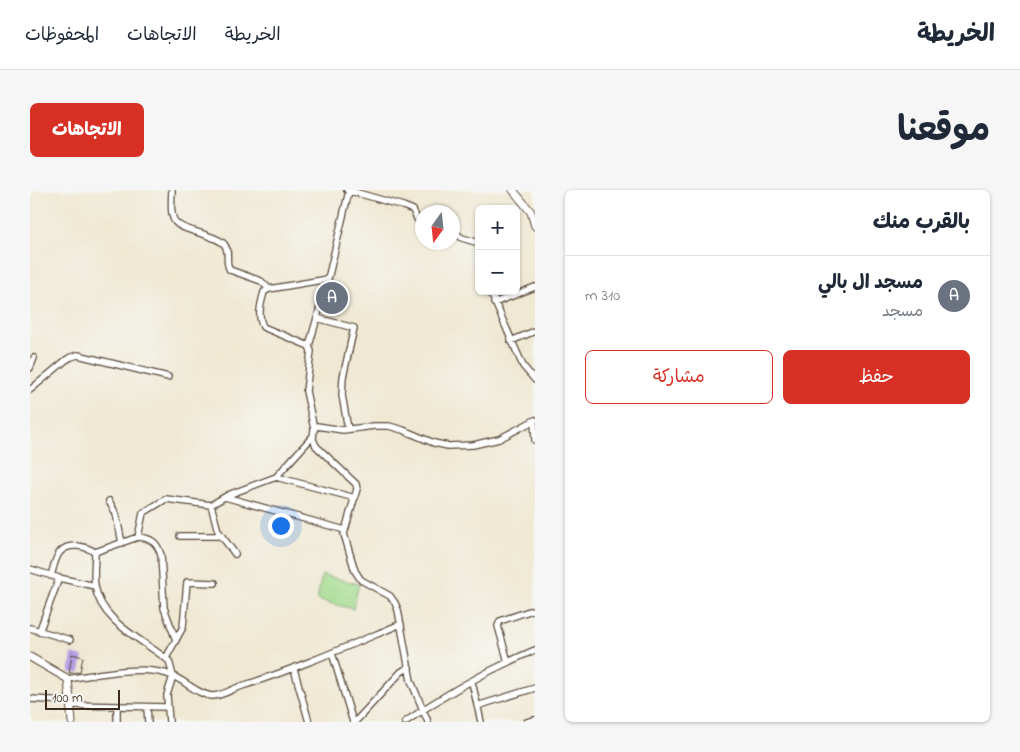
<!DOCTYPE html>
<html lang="ar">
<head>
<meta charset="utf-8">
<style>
  :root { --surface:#fff; --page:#f6f6f7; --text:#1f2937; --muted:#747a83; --line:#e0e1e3; --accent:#d93025 }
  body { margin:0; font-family:"Indie Flower","Playpen Sans Arabic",sans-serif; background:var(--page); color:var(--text); direction:rtl }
  .controls { position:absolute; right:15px; top:15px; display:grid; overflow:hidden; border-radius:8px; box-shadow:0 1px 4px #0004 }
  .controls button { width:45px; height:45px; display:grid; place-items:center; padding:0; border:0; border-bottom:1px solid var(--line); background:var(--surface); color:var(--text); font:25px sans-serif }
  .compass { position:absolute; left:385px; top:15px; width:45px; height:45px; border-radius:50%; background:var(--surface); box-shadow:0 1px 4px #0004; rotate:195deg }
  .scale { position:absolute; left:15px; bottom:12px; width:75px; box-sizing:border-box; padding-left:5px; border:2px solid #3b2a1e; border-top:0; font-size:14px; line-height:18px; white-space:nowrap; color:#3b2a1e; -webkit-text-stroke:4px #f6f6f2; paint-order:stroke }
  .you { position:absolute; left:250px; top:335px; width:18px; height:18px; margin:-12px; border:4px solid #fff; border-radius:50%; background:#1a73e8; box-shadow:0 0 0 8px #1a73e833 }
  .badge { display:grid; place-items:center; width:32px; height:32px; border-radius:50%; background:var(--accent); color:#fff; font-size:16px; font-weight:700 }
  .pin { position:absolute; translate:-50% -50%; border:2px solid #fff; box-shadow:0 1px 5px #0006 }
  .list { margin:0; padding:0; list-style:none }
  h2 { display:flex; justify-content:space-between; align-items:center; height:65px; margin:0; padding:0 20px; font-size:21px }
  h2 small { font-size:16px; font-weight:400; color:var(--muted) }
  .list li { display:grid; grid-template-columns:32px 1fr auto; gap:15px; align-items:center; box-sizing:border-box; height:80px; padding:0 20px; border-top:1px solid var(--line) }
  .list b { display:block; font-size:19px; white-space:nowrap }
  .list p { margin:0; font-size:16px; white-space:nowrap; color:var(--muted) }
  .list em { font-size:16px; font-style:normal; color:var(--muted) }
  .actions { display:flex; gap:10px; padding:15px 20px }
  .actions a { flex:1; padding:11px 0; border:1px solid var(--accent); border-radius:8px; text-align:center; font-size:18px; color:var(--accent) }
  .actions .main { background:var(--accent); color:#fff }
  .map { position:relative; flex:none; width:505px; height:532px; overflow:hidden; direction:ltr; border-radius:8px }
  header { display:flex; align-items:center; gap:30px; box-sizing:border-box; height:70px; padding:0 25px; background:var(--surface); border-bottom:1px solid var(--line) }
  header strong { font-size:24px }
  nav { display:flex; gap:28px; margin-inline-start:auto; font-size:18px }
  .intro { display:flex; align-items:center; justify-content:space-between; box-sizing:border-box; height:120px; padding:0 30px }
  h1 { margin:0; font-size:35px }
  .button { padding:12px 22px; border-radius:8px; background:var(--accent); color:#fff; font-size:18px; font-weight:700 }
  main { display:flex; gap:30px; padding:0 30px }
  aside { flex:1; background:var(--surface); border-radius:8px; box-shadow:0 1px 4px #0004 }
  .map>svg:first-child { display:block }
  .green { fill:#a2db8d; stroke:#6e8256 }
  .building { fill:#b39de3 }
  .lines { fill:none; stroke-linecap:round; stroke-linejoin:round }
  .minor-casing { stroke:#564639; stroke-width:8 }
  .major-casing { stroke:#564639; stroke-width:9 }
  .minor { stroke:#fff; stroke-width:5.5 }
  .major { stroke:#fff; stroke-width:7 }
</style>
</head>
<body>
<header>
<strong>الخريطة</strong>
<nav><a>الخريطة</a><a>الاتجاهات</a><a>المحفوظات</a></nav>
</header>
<div class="intro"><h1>موقعنا</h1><a class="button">الاتجاهات</a></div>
<main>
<aside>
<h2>بالقرب منك<small></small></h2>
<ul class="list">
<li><span class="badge" style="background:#6b7280">A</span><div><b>مسجد ال بالي</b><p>مسجد</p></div><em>310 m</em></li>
</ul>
<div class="actions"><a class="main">حفظ</a><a>مشاركة</a></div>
</aside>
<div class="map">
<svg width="505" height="532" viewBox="0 0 505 532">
  <rect width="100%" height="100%" fill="#f6f6f2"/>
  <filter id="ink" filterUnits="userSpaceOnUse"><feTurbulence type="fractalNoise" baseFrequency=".02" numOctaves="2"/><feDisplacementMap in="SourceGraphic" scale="10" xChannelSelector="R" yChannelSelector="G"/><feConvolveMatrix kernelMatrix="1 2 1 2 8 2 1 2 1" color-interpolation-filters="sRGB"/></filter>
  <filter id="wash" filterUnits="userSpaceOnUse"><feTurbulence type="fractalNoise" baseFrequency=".0096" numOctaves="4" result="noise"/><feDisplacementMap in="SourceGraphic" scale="20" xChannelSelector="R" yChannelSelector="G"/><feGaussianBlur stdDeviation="1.12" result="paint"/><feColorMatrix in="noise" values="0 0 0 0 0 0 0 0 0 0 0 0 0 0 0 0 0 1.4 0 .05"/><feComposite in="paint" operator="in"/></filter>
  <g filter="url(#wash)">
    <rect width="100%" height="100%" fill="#efe8d2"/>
    <path class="green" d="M292,385L329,394L323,419L287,410Z"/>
    <g id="blocks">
      <path class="building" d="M42,464L53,467L50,482L39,483Z"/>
    </g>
  </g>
  <g filter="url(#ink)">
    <use href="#blocks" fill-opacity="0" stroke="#564639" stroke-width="1"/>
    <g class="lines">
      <g class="minor-casing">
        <path id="minor" d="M142,0C140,37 142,34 176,45C183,48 189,49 194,54C201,62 194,72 200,80L231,91L239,99
          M317,0L373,16L383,20L387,29H392
          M422,32L427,44L432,48L449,53
          M460,101L493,176L505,190
          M464,113L505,97
          M287,128L324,138L313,187L312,205L318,239
          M481,151L505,141
          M279,156L298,89
          M0,178L4,168
          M0,200L36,170L41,167L48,165L138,187
          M504,231L505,250
          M284,239L276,201L281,161L279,156L233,137C227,126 231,113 234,102L239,99L298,89L319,1
          M246,287L325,308
          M195,307L315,340
          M79,311L86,324L92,353
          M181,315L188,341L205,364
          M150,346H192
          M108,347C121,348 127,352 131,365L134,418L146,450
          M65,362C65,373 63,385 65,396C71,433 114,450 139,471L143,486L137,505L139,532
          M0,379L29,388L65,396
          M21,386C23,379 25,368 30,362C39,352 55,356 65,362L108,347L113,323L136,309L181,315L198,305L246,287L283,246
          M0,438L40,450
          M9,442L29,388
          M302,463L323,532
          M136,468L153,437L157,392L185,393
          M478,472L468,436L470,431L505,419
          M264,479L279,532
          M38,489C68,484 114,474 143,486C155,491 170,506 183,506C194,505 202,499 212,496C266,479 318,456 371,434
          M442,492L451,532
          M0,509L39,511
          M40,515L137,517
          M87,516V532
          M447,516L505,498
          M117,517L118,532
          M325,532L371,482L379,477
          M375,532C415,504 460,479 505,460
          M398,532L381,491L368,420L365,413L360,406L331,390L325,381L314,344L327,299L326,294L286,256L283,249L284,239L287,236L313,240L344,236H359L373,240L404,253L418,256L443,255L469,249L505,230
          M497,532L505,530"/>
      </g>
      <g class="major-casing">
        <path id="major" d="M483,0L501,22L505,36
          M0,467L38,489L42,532"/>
      </g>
      <use href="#minor" class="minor"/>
      <use href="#major" class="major"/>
    </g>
  </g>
</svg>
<div class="controls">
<button>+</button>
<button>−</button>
</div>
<svg class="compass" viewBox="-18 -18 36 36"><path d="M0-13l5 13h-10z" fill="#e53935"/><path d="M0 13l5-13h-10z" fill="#747a83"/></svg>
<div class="scale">100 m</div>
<div class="you"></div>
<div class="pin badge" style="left:302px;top:108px;background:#6b7280">A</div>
</div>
</main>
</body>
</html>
